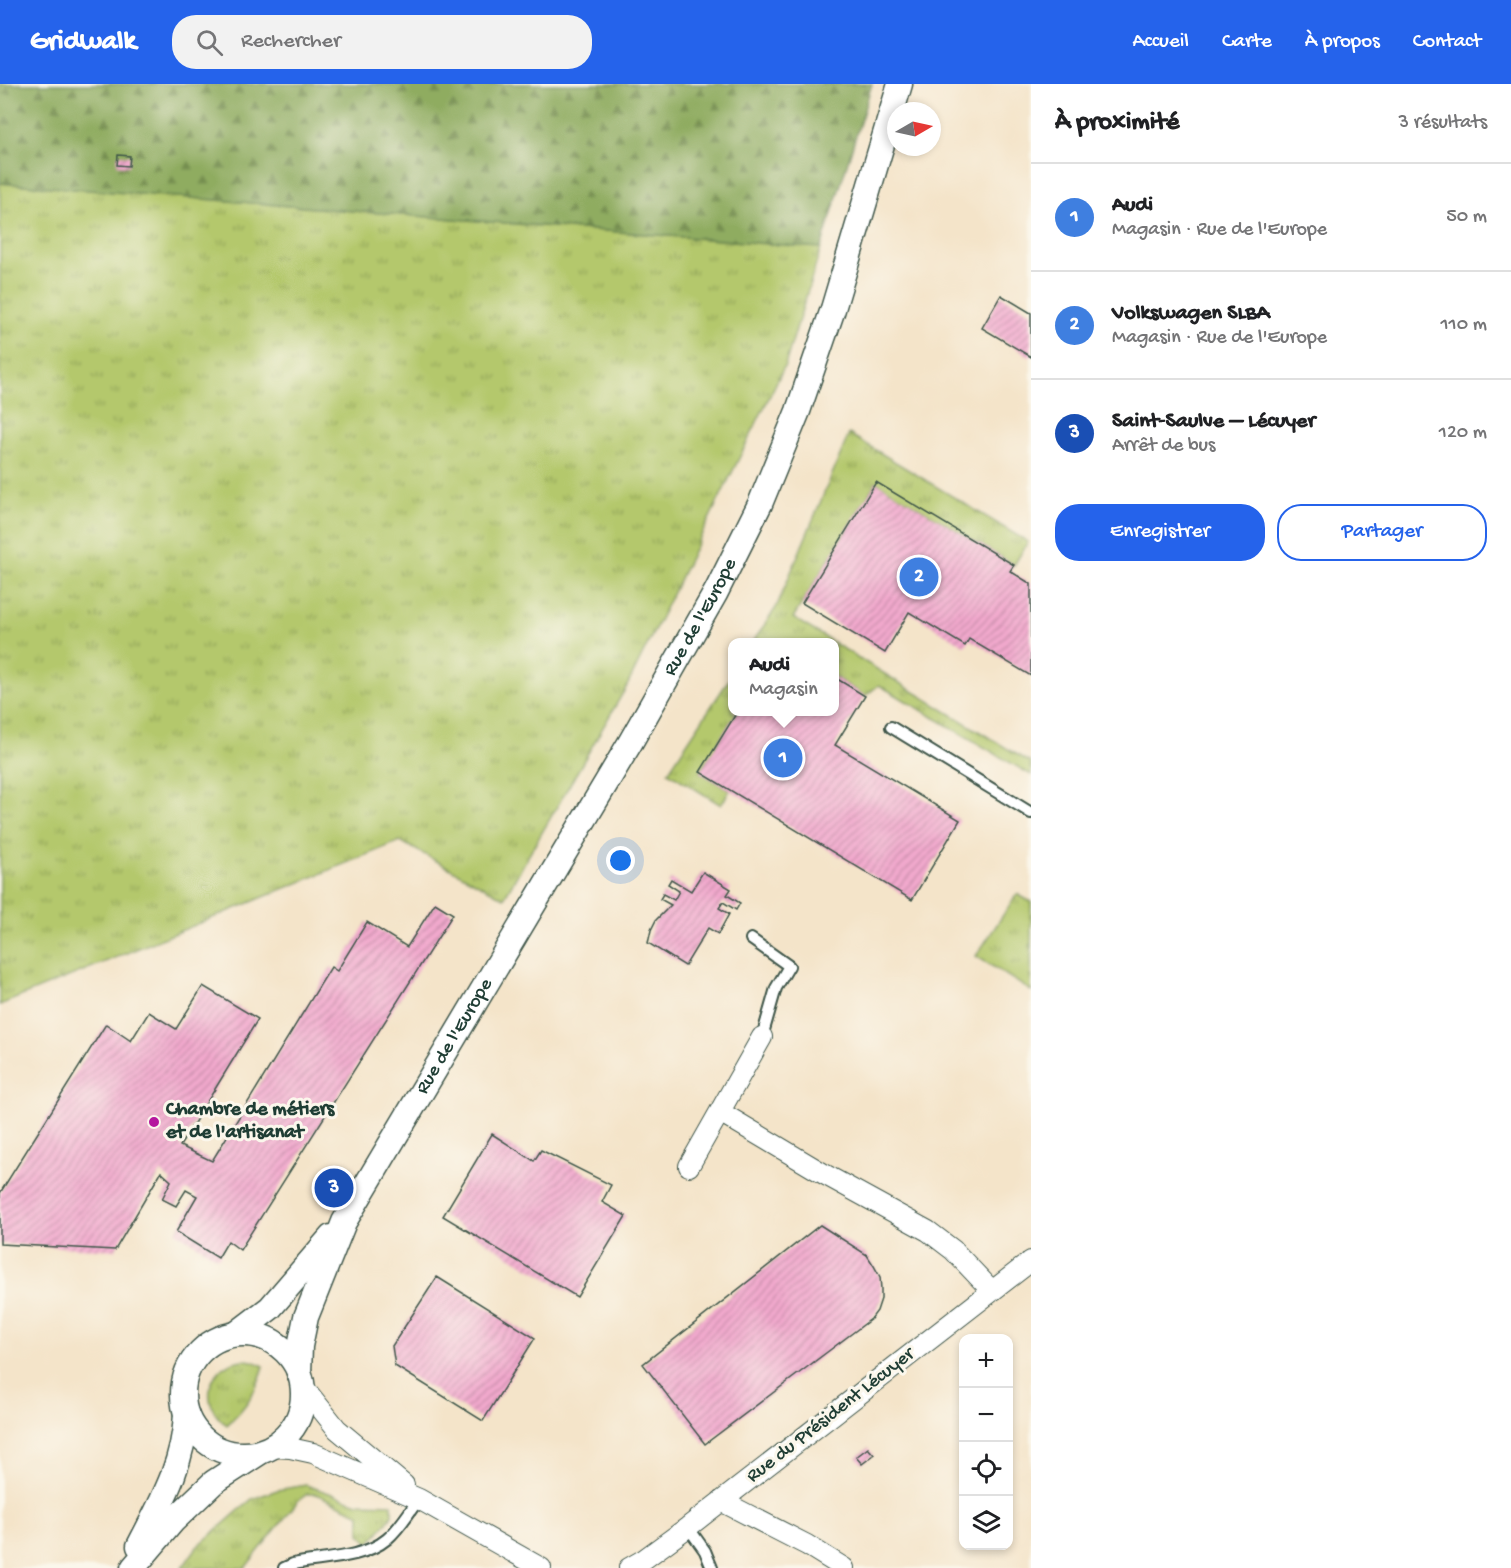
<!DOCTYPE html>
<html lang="fr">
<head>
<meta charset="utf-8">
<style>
  :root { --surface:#fff; --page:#f2f2f2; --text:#202124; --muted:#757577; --line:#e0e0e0; --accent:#2563eb }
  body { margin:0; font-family:"Gochi Hand",sans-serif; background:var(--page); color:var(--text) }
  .controls { position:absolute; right:18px; bottom:18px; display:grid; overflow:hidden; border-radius:12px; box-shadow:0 3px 9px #0003 }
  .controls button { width:54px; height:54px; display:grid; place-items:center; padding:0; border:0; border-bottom:2px solid var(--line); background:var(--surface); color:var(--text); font:30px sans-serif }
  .compass { position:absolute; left:887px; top:18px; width:54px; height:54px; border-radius:50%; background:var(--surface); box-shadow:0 3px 9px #0003; rotate:81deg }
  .you { position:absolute; left:621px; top:777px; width:21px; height:21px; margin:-15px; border:4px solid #fff; border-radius:50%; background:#1a73e8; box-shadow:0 0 0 9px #1a73e833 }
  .badge { display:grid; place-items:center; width:39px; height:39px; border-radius:50%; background:var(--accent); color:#fff; font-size:20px; font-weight:700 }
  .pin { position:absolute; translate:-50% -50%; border:3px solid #fff; box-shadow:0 2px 6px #0006 }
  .popup { position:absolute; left:728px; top:554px; width:111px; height:78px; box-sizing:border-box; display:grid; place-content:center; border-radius:12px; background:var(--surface); filter:drop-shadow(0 2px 4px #0005); font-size:20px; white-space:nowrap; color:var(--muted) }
  .popup b { font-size:22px; color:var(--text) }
  .popup::after { content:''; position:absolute; left:50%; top:100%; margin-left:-12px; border:12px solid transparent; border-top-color:var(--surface) }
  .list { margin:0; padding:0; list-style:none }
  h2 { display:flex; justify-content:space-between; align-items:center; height:78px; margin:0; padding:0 24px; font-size:26px }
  h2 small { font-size:20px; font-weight:400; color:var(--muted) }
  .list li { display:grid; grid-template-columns:39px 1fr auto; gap:18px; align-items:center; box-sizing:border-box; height:108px; padding:0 24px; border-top:2px solid var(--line) }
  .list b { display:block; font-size:22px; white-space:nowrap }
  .list p { margin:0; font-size:20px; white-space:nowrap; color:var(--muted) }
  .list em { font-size:20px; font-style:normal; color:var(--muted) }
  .actions { display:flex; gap:12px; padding:18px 24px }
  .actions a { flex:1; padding:14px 0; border:2px solid var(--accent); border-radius:24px; text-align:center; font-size:21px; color:var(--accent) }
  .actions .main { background:var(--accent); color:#fff }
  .icon { flex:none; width:33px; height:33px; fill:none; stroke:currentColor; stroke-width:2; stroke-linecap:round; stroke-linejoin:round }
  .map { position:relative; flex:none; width:1031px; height:1484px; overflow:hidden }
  header { display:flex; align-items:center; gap:36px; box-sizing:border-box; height:84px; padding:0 30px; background:var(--accent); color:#fff }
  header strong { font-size:28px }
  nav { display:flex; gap:33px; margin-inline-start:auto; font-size:21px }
  .search { width:420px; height:54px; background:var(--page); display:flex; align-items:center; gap:15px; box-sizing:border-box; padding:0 21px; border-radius:24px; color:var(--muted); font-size:22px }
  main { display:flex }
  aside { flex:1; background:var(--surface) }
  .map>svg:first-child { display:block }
  .grass { fill:url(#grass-tufts); stroke:#6a8250; stroke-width:1.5 }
  .forest { fill:url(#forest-firs); stroke:#57744a; stroke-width:1.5 }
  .building { fill:url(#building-hatch) }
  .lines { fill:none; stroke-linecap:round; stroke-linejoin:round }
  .service-casing { stroke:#3f564a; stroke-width:14 }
  .minor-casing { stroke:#3f564a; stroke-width:22 }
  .tertiary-casing { stroke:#3f564a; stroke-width:27 }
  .service { stroke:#fff; stroke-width:10 }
  .minor { stroke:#fff; stroke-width:20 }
  .tertiary { stroke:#fff; stroke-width:24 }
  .poi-dot { fill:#b5179e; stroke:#fbf7ec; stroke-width:2 }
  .labels { text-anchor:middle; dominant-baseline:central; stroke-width:6; stroke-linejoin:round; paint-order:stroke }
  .street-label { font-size:20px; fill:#1f3d34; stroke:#fbf7ec }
  .poi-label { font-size:20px; font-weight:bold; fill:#1f3d34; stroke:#fbf7ec; text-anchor:start }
</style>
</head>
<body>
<header>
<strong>Gridwalk</strong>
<div class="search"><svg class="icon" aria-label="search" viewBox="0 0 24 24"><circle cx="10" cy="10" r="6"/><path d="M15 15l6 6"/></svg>Rechercher</div>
<nav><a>Accueil</a><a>Carte</a><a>À propos</a><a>Contact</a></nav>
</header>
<main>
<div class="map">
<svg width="1031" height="1484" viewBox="0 0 1031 1484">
  <defs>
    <pattern id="grass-tufts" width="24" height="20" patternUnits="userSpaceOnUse" patternTransform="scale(1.5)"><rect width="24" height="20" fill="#b4c86c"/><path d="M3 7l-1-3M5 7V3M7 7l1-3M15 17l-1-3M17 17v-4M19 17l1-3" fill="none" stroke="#92a45a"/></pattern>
    <pattern id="forest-firs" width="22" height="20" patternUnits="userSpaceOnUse" patternTransform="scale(1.5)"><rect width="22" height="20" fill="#8fac60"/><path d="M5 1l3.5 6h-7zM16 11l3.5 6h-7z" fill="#748d50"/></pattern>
    <pattern id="building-hatch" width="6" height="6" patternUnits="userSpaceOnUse" patternTransform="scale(1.5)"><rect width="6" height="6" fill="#f2a9cd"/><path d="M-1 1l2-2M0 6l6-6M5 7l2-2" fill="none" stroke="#c38ba7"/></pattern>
  </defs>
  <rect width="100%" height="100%" fill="#fbf7ec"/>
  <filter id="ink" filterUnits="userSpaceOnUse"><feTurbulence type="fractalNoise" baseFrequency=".0167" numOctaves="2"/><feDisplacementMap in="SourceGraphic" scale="12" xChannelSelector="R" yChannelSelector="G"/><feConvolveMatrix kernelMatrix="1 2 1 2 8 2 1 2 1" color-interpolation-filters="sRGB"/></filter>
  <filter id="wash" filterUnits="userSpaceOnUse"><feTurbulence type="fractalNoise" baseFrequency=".008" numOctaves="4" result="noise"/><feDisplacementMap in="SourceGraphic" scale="24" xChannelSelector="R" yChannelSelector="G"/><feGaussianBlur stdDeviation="1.35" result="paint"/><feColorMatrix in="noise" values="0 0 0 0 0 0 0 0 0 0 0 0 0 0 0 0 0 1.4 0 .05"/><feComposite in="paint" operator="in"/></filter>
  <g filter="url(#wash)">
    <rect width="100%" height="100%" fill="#f4e4c9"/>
    <path class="grass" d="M0,99L821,164L785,281L627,602L504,814L400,757L0,921Z
      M849,350L1028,458L1014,481L876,398L793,534L833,558H753L776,524Z
      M834,559L1031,679V691L879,601L865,612L834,593Z
      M732,591V628H737L700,688L730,706L721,721L668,688Z
      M1017,810L1031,818V907L976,872Z
      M246,1276L252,1277L264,1282C256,1308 247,1322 227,1341C196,1320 209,1277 246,1276Z
      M306,1401L358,1419L392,1420V1431L384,1442L369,1459L360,1450V1430L316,1410H307L298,1417L245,1484H182L197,1463L252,1415L277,1406Z"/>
    <path class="forest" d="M0,0H872L821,164L0,99Z"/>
    <g id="blocks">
      <path class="building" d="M118,71L130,72L129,82L117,81Z
        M1001,211L1031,229V273L982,244Z
        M876,398L1014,481L1010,487L1031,500V592L969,555L965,562L909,528L885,569L802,519Z
        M834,593L865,612L835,661L960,736L912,816L700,688L737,628H834Z
        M703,788L731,805L727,811L740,819L736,826L723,818L719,824L729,830L718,850L708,844L685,882L648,859L649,855L651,846L656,836L671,821L660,815L663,810L674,816L679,807L668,800L671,795L691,807Z
        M435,819L453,830L240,1166L228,1157L218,1174L176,1148L197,1112L186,1106L176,1122L162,1115L171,1097L161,1088L115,1166L0,1160V1109L106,940L131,957L149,928L176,945L203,902L258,935L180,1062L212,1077L331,883L337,887L367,838L407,863Z
        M492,1050L534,1077L541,1066L611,1101L602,1118L626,1132L577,1213L443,1132Z
        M820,1141L867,1171L874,1182L880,1193L881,1205V1215L877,1227L871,1235L705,1360L643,1280Z
        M437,1193L535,1254L483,1337L395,1282L392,1262Z
        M868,1364L874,1371L862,1380L856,1373Z"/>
    </g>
  </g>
  <g filter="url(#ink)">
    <use href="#blocks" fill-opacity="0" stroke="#3f564a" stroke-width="1.5"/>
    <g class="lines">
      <g class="service-casing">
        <path id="service" d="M891,643L1031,729
          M751,855L789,882L776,904L762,953
          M688,1443L705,1467L712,1484
          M284,1484L293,1480C323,1474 363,1475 387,1455C400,1444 409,1428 419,1415"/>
      </g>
      <g class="minor-casing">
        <path id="minor" d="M720,1028L824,1090L928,1147L953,1166L992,1207
          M689,1082L762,953
          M302,1301L337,1345L404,1401
          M272,1363L290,1364L313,1369L419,1415L541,1484
          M721,1417L807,1461L844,1484
          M629,1484L643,1476L688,1443L1031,1177"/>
      </g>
      <g class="tertiary-casing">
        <g id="tertiary">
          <circle cx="243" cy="1310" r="60"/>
          <path d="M236,1250L270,1224L331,1153"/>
          <path id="s1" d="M299,1289L300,1262L306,1233L344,1138L630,659L716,508L760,420L798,327L833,225L900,0"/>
          <path d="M139,1462C161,1419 184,1380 186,1330"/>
          <path d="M133,1484L173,1437L214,1398L259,1369"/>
        </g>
      </g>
      <use href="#service" class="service"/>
      <use href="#minor" class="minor"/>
      <use href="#tertiary" class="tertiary"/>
    </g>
  </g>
  <circle class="poi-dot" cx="154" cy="1038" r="6"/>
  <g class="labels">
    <g class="street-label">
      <text stroke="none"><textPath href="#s1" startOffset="861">Rue de l'Europe</textPath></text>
      <text stroke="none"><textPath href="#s1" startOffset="375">Rue de l'Europe</textPath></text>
      <text transform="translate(831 1332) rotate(-38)">Rue du Président Lécuyer</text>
    </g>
    <g class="poi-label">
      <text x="166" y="1026">Chambre de métiers<tspan x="166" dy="23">et de l'artisanat</tspan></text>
    </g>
  </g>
</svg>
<div class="controls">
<button>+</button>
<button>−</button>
<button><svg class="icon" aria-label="locate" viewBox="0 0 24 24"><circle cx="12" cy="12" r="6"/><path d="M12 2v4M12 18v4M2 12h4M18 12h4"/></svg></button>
<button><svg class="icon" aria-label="layers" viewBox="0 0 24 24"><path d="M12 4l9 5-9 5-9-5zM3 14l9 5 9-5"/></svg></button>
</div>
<svg class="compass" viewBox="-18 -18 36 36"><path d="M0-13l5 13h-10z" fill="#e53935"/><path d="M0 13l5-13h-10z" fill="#757577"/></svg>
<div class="you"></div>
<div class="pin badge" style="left:783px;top:674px;background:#3f7fe0">1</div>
<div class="popup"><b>Audi</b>Magasin</div>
<div class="pin badge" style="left:919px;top:493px;background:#3f7fe0">2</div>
<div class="pin badge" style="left:334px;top:1104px;background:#1a4fb4">3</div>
</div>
<aside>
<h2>À proximité<small>3 résultats</small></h2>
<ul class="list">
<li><span class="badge" style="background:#3f7fe0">1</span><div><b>Audi</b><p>Magasin · Rue de l'Europe</p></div><em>50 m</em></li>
<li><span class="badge" style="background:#3f7fe0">2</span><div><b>Volkswagen SLBA</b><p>Magasin · Rue de l'Europe</p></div><em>110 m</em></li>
<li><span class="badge" style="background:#1a4fb4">3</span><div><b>Saint-Saulve – Lécuyer</b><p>Arrêt de bus</p></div><em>120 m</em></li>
</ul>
<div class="actions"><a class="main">Enregistrer</a><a>Partager</a></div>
</aside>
</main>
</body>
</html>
